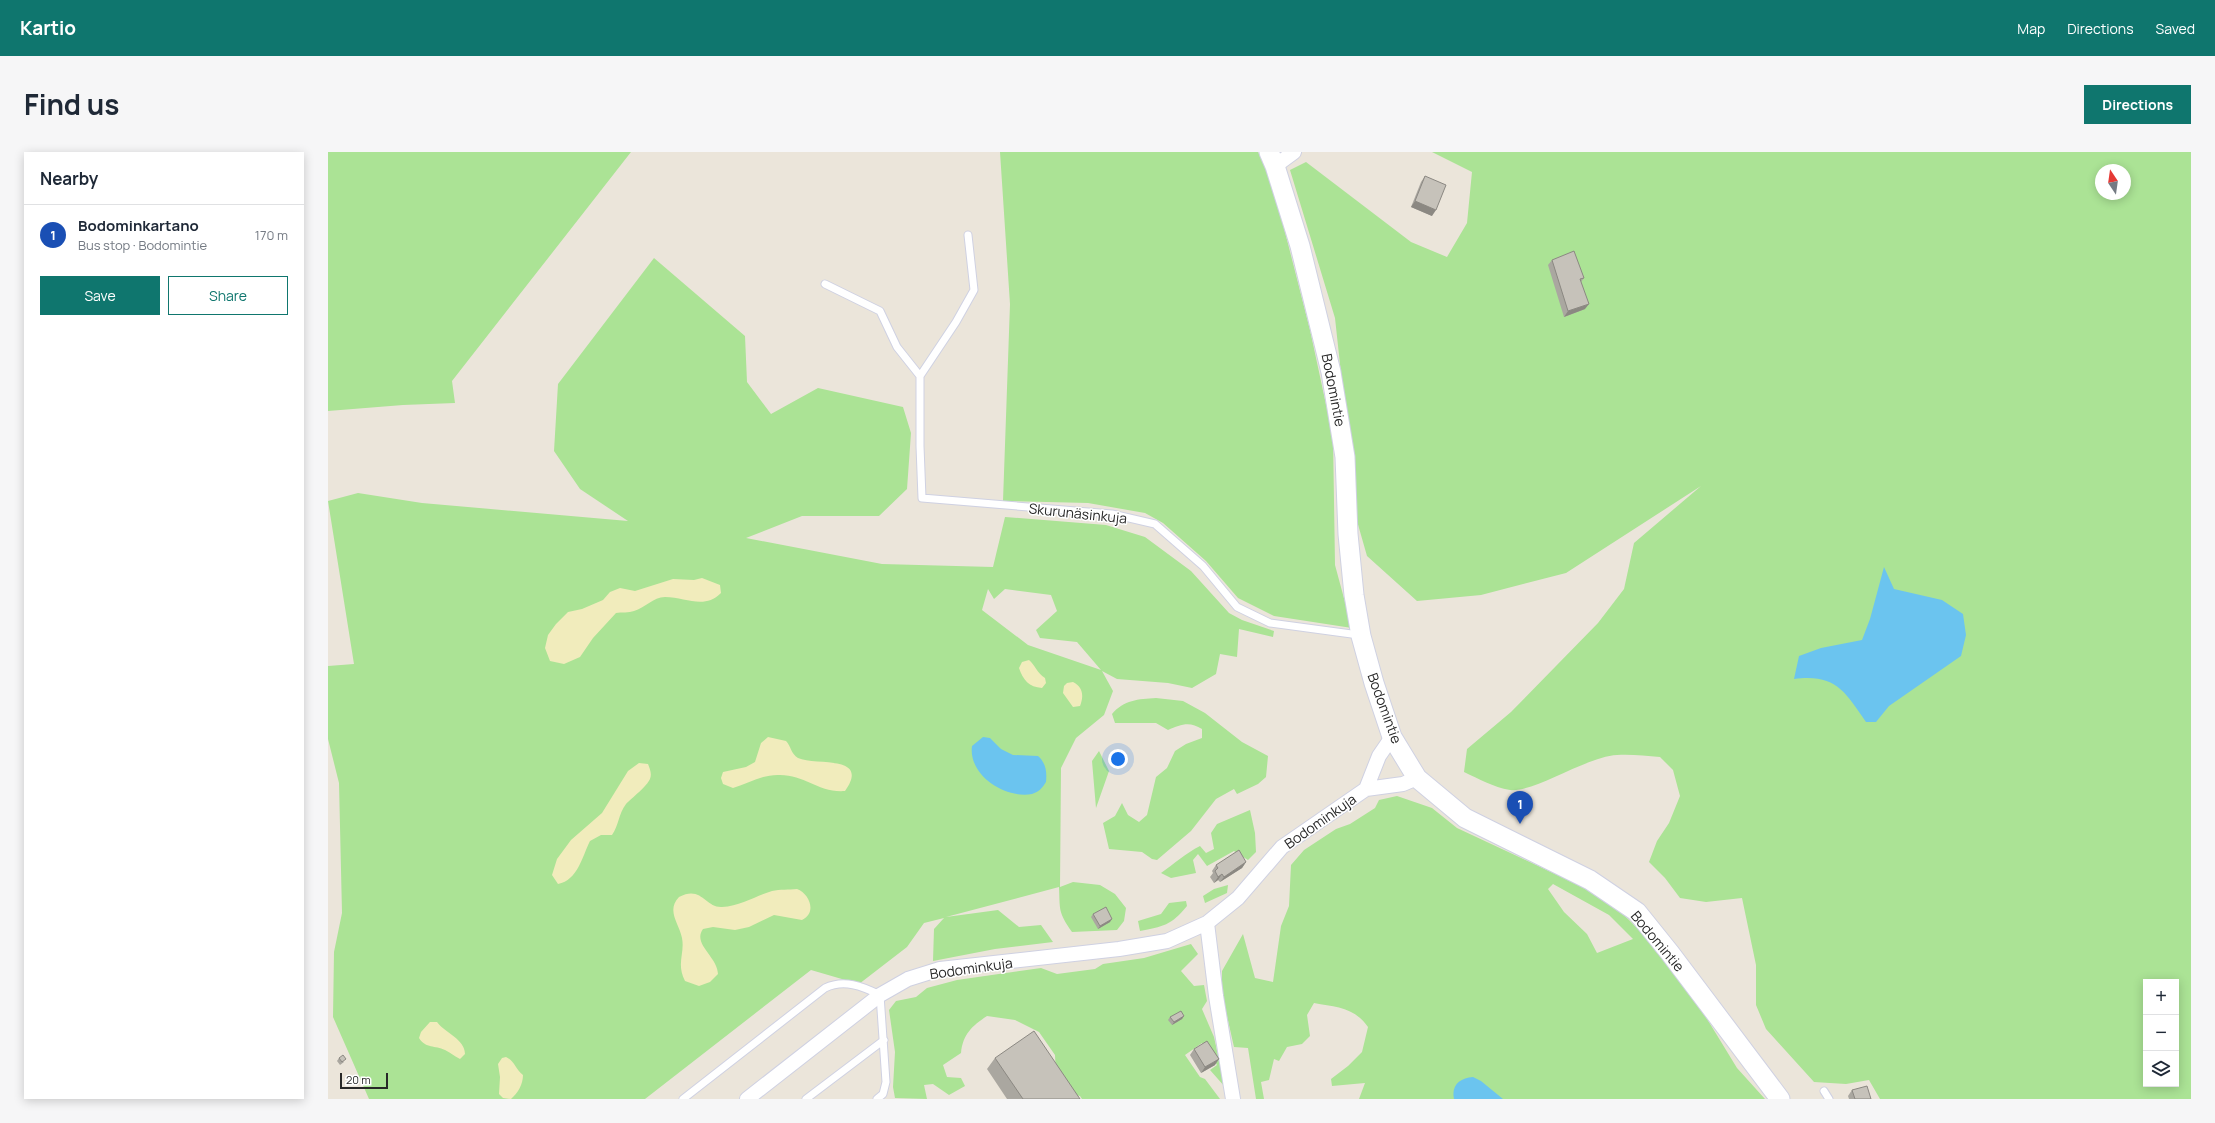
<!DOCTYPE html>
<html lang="en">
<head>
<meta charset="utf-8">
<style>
  :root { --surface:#fff; --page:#f6f6f7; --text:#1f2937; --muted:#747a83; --line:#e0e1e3; --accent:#0f766e }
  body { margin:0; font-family:Manrope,sans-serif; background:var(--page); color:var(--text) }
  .controls { position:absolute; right:12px; bottom:12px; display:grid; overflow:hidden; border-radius:0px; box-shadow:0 2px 10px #0003 }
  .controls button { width:36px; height:36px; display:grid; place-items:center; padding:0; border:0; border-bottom:1px solid var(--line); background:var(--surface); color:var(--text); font:20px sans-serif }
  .compass { position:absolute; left:1767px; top:12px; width:36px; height:36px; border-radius:50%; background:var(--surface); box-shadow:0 2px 10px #0003; rotate:347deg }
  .scale { position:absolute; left:12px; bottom:10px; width:48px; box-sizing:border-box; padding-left:4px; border:2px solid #282828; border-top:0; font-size:11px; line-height:14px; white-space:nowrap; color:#282828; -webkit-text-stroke:3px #fff; paint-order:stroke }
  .you { position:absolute; left:790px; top:607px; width:14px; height:14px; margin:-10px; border:3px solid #fff; border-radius:50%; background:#1a73e8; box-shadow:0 0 0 6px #1a73e833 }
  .badge { display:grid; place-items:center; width:26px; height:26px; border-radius:50%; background:var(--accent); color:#fff; font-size:13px; font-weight:700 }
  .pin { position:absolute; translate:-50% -33px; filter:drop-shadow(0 1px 2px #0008) }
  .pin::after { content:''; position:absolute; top:21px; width:14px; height:12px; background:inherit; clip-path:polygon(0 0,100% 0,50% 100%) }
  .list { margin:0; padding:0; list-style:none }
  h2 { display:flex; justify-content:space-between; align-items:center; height:52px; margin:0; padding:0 16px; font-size:17px }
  h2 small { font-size:13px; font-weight:400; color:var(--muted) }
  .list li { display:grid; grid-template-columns:26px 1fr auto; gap:12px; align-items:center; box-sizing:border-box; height:60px; padding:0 16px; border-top:1px solid var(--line) }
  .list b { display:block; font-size:15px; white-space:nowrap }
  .list p { margin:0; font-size:13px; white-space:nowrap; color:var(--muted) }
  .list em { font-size:13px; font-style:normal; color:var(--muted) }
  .actions { display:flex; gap:8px; padding:12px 16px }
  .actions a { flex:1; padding:9px 0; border:1px solid var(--accent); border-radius:0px; text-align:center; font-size:14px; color:var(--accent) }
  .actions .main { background:var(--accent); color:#fff }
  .icon { flex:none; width:22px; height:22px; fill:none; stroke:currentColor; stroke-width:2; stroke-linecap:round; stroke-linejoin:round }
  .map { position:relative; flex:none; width:1863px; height:947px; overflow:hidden; border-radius:0px }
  header { display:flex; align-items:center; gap:24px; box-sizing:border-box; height:56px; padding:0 20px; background:var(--accent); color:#fff }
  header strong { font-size:19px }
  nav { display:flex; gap:22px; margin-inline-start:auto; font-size:14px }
  .intro { display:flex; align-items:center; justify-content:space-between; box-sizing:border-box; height:96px; padding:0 24px }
  h1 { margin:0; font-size:28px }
  .button { padding:10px 18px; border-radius:0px; background:var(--accent); color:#fff; font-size:14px; font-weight:700 }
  main { display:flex; gap:24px; padding:0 24px }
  aside { flex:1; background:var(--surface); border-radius:0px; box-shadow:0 2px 10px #0003 }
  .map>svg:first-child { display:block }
  .green { fill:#abe395; fill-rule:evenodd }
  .sand { fill:#f1ecbc }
  .water { fill:#6bc4ef }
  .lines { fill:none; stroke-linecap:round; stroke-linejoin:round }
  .lane-casing { stroke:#cfd1e2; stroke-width:9 }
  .street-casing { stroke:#cfd1e2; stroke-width:16 }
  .secondary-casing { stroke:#cfd1e2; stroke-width:21 }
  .lane { stroke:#fff; stroke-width:7 }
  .street { stroke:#fff; stroke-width:14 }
  .secondary { stroke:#fff; stroke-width:19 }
  .wall { fill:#aaa7a0 }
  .shaded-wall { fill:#8b8882 }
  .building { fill:#c6c2ba; stroke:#8b8882 }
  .labels { text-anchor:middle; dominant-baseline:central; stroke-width:3; stroke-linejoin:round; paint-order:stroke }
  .street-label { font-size:14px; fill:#282828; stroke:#fff }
</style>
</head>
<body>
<header>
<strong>Kartio</strong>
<nav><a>Map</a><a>Directions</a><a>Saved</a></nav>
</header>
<div class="intro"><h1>Find us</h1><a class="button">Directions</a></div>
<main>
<aside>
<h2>Nearby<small></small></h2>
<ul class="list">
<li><span class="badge" style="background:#1a4fb4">1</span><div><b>Bodominkartano</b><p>Bus stop · Bodomintie</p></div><em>170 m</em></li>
</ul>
<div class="actions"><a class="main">Save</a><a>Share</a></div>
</aside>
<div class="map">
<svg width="1863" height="947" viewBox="0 0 1863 947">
  <rect width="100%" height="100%" fill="#ebe5da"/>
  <path class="green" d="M0,0H303L124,229L127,251L75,253L0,259Z
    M672,0H930L943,25L982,178L1005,285L1007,413L1024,476L946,464L910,446L878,409L835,371L817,361L760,351L675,349L682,152Z
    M1104,0H1863V947H1552L1541,928L1518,932L1486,930L1438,877L1428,853V813L1414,746L1378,750L1352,746L1337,726L1321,710L1329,689L1341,671L1352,644L1345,618L1332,605C1318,604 1303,602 1289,603C1257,605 1206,641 1182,638C1165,635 1151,627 1136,620L1139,597L1183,560L1270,471L1296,437L1306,391L1373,334L1238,421L1153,443L1089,449L1039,404L1029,369L1007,166L962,18L978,10L1083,90L1119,105L1139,71L1144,20ZM1773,18H1797V42H1773ZM1818,830H1848V932H1818Z
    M326,106L417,184L419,230L443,262L490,236L575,255L583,281L579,337L551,364H474L418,386L554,412L665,415L677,365L778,373L817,385L863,419L901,461L914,468L946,479L945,485L911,477L909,505L892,502L888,522L864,536L840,531L789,527L774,519L785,539L776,563L748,586L733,616L732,735L745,730L772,733L787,742L798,756L796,769L789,778L744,780C730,760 732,758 731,735L618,765L670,758L691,775L713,773L725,790L667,797L605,809L606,777L616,766L596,771L579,795L531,832L483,818L317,947H41L5,865L6,800L14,761L11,631L0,587V514L26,512L0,349L30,341L94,351L300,369L252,337L226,299L230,232ZM660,437L666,447L677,437L723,443L729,459L708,478L712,486L749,490L773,518L700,493L654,458Z
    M828,546L855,549L877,561L914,590L940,604L938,625L930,632L909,642L906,637L888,647L863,679L829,708L824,707L814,700L781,697L775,671L787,664L794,651L800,663L811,670L819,663L828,625L839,616L847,599L858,592L874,586V577C862,569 853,572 840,578L828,571H787L784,562C796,548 810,547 828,546Z
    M771,599L781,619L768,656L764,609Z
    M1069,644L1104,656L1129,676L1253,734L1293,760L1323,790L1373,857L1409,916L1437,947H1031L1037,931L1004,934L1003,927L1020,914L1034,900L1040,875C1026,855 1008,855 986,851L979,863L982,884L974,892L959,895L951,909L946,907L941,928L933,930L936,947H928L920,896L906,895L894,842V819L915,782L927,826L945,830L953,774L961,754L963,713L976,698L1008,677L1022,672L1047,656L1051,648ZM1225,732L1281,763L1305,787L1269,801L1259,782L1236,760L1220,737Z
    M922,658L927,681L928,700L920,708L906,699L879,714L870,702L865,708L868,721L843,726L833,721C846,712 858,701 872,694L878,701L886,697L883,681L889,672Z
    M900,733L899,741L877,751L875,744L886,737Z
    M858,749L859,754C844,773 834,775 812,779L810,769L833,762L841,751Z
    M863,792L870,802L853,819L866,834L876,833L879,849L874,857L886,885L897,935L882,918L889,913L874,891L857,903L872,925L877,927L892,947H754L752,944L743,942L728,923L727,903L711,880L687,868L659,864C644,874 635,882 633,901L615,913L619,925L633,926L637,934L621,943L605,932L596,933L599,947L567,946L565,935L567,900L561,858L568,849L588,845L599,836L629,828L713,816L729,822L767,817L775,812L816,806Z"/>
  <path class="sand" d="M374,426L392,433L393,441C376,458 358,445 337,445C325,445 317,456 306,459C301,461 293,460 288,461L265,486L252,505L236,512L222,509L217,496L220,483L228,472L240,460L254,457L275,448L282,440L292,436L307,439L345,427L366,428Z
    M701,508C707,513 709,521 717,526L718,531L714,536C701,535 695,528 691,516L694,510Z
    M745,530C755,535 756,544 752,554L745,555L735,541L736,534L739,531Z
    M440,585L458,589C463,594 463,602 470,606C487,614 543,602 517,639C491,641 477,623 452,623C435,622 421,631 405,636L395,632L393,626L395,620L418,615L427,610L433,591Z
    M311,611L320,612C322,617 324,622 322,627C319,634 304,646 298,652C290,663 291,673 284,683H273L262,689C254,705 250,728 230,732L224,723L229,707L243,688L274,661L300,619Z
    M469,737C482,742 489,761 474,768L446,763L421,775L407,778L385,775L375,777C364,792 390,805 390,822L382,830L371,834L357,829C348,811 357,802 354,786C351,771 338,759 351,745C374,733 377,756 394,755C413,754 427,744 444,739C452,737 461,738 469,737Z
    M102,870H109C117,881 137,887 137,902L132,907C126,904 123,901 117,898C107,893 98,897 91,886L93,880Z
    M178,905C187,909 187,917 195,923C195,932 190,941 183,947L175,946L171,942L172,925L170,912L174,906Z"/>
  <path class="water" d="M1556,415L1566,437L1614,448L1635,462L1638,483L1633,504L1561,554L1548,570H1538C1516,538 1507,522 1466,527L1471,504L1493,496L1534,488L1542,467Z
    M655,585L662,586L673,597L685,603L710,604C718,611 719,620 718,630C715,635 711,640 704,642C677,647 640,623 644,594Z
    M1145,925L1153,929L1175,947H1126C1123,933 1132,926 1145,925Z"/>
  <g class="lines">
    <g class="lane-casing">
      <path id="lane" d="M640,83L646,138L628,170L592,224V294L594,346L784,362L827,372L875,414L909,455L942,471L1031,483
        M497,132L552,159L569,195L592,224
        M1496,939L1501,947
        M355,947L497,836C516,827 534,834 552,843L558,930L555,942L549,947
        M478,947L556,888"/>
    </g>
    <g class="street-casing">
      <path id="street" d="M947,14L966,0
        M1038,637L1051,604L1064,585
        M879,771L888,844L905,947
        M419,947L552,843L580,827L612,817L791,797L839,789L879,771L910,746L954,695L1038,637L1075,632L1089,626"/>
    </g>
    <g class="secondary-casing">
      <path id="secondary" d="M941,0L947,14L972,94L1003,220L1017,305L1020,382L1026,443L1033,484L1046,531L1064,585L1089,626L1137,666L1262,728L1309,760L1342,801L1452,947"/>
    </g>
    <use href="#lane" class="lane"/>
    <use href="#street" class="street"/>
    <use href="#secondary" class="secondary"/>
  </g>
  <path class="wall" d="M1097,24L1104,64L1083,55L1093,30Z
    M1224,108L1256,126L1253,130L1257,157L1236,165L1220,113Z
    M918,710L914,716L892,730L890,728L886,731L882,725L885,721L884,719L888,713Z
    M765,762L782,770L770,777L763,765Z
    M856,864L854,867L844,873L840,868L842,865Z
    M866,897L887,913L873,921L862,903Z
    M11,906L16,910L12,913L9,909Z
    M667,906L752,947H679L659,917Z
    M1524,938L1543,947H1521L1520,944Z"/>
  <path class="shaded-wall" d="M1087,49L1108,58L1104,64L1083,55Z
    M1261,152L1257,157L1236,165L1240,159Z
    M918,710L914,716L892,730L896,725Z
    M894,722L890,728L886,731L890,725Z
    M784,767L782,770L770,777L772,774Z
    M856,864L854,867L844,873L846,870Z
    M891,907L887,913L873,921L877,915Z"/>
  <path class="building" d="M1097,24L1118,33L1108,58L1087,49Z
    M1246,99L1256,126L1252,127L1261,152L1240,159L1224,108Z
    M911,698L918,710L896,725L894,722L890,725L887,719L890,716L888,713Z
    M778,755L784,767L772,774L765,762Z
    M853,859L856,864L846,870L842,865Z
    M706,879L752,947H695L667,906Z
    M879,889L891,907L877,915L866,897Z
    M15,903L18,907L14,910L11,906Z
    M1539,934L1543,947H1527L1524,938Z"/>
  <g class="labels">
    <g class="street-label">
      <text transform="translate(1006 238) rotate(79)">Bodomintie</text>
      <text transform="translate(750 361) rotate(6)">Skurunäsinkuja</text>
      <text transform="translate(1057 556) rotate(70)">Bodomintie</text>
      <text transform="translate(992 669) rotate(-35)">Bodominkuja</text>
      <text transform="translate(1330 789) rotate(50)">Bodomintie</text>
      <text transform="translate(643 816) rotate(-8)">Bodominkuja</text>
    </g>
  </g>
</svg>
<div class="controls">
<button>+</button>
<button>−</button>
<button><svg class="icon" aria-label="layers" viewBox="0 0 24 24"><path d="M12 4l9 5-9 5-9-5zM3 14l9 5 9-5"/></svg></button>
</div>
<svg class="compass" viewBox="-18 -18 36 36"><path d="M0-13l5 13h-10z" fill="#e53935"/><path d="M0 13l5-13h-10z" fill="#747a83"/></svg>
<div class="scale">20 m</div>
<div class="you"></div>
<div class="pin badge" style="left:1192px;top:672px;background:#1a4fb4">1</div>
</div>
</main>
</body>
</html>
